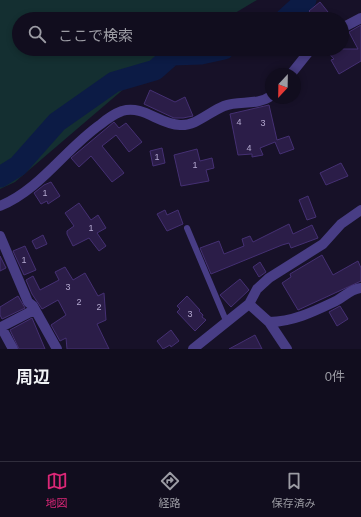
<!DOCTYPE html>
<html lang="ja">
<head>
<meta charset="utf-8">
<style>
  :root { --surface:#110d1e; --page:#1e1b2b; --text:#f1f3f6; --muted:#9c9ca4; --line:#302d3c; --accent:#db2777 }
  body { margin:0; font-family:Helvetica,"Noto Sans JP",sans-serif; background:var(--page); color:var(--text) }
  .compass { position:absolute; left:265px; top:68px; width:36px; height:36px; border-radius:50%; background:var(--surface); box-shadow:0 2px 6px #0003; rotate:202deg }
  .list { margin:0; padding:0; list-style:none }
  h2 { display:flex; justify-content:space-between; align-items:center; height:52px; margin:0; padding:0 16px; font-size:17px }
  h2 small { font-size:13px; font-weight:400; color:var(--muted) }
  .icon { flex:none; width:22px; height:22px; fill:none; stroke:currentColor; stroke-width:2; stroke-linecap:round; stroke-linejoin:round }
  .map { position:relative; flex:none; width:361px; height:349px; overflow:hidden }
  .search { position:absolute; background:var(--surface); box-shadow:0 2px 6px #0003; left:12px; right:12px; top:12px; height:44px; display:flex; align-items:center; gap:10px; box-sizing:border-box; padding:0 14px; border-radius:22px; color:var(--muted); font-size:15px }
  .sheet { height:112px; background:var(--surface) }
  nav { display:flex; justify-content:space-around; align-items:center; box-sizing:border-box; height:56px; border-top:1px solid var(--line); background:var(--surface); font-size:11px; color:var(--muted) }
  nav a { display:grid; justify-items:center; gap:2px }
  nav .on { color:var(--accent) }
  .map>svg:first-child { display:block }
  .green { fill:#142f31 }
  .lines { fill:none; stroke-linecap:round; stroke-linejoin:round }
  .river { stroke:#0c1b45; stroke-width:21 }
  .building { fill:#2b1d48; stroke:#453073 }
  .service { stroke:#483d85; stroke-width:6 }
  .minor { stroke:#483d85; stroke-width:10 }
  .labels { text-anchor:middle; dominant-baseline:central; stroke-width:3.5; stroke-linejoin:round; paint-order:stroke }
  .number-label { font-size:9px; fill:#b4a9d0 }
</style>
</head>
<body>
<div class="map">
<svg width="361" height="349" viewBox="0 0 361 349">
  <rect width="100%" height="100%" fill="#171128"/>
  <path class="green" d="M0,0H257L225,19H19V49H176L153,64L15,182L0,189Z"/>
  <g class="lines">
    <path class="river" d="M285,19L306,0
      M0,177L18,166L57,122L114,82L155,70L172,55L201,54L224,49"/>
  </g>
  <path class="building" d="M320,2L328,12L320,19H316L309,11Z
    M361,25V61L339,74L331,60L334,59L325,49H358L349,32Z
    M150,90L175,102L185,97L193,116L183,118H174L144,104Z
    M269,105L277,140L289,136L294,149L280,154L275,142L260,148L263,155L252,157V154L238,155L230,114Z
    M114,122L119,128L126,123L142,142L129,152L116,135L102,146L124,173L112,182L91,156L79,167L71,158Z
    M162,148L165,163L153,166L150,151Z
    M197,149L200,161L212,158L214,168L206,170L209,181L181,186L174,155Z
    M341,163L348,176L326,185L320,173Z
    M51,182L60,196L48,204L47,201L41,204L34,193L44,185Z
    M308,196L316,217L307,220L299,200Z
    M79,203L91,220L98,215L106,228L97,233L106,246L99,251L89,238L73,246L67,234V231L74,226L65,213Z
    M165,210L167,215L178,210L183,224L167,231L157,214Z
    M289,224L293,234L312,225L318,238L291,248L289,243L282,245L211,274L200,248L219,241L224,254L244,246L242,239L250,236L253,242Z
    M43,235L47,244L36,249L32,241Z
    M25,246L36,270L24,275L13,251Z
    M322,255L333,275L358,261L361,268V281L298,310L282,283L291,277L290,274Z
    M0,256L6,268L0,271Z
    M260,262L266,272L259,277L253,267Z
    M65,267L73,280L85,273L98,296L104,293L106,320L97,324L109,349H67L66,338L60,341L51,325L66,315L58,300L42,309L32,294L26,280L33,276L40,290L59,280L55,272Z
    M240,279L249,290L231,307L220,295Z
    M18,296L25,308L2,319L0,315V307Z
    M187,296L200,310L199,311L203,315L202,317L206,320L195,331L177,312L180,309L177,306Z
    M340,306L348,319L337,326L329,312Z
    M32,318L45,349H19L10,330Z
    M171,330L179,341L171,347L170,345L163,349L157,341Z
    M255,335L262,349H229Z"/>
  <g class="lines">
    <path class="service" d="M187,228L227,323"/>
    <path class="minor" d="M342,28L361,18
      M291,74L311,49
      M0,206C41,189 65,149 101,124C107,119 114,114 122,111C144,105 158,124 180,125C196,126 209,112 224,106C239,100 257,106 271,96
      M0,236L28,302L33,306L57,349
      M249,304L269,322C293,322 315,311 336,301C345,296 351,289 361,288
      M269,322L287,349
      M13,349L1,327L34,310
      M193,349L249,304L257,289L269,278L323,244L341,224L361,210"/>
  </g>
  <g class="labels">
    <g class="number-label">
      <text x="239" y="122">4</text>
      <text x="263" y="123">3</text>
      <text x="249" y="148">4</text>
      <text x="157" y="157">1</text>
      <text x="195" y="165">1</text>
      <text x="45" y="193">1</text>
      <text x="91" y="228">1</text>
      <text x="24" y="260">1</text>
      <text x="68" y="287">3</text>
      <text x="79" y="302">2</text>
      <text x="99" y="307">2</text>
      <text x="190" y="314">3</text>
    </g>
  </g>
</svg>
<svg class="compass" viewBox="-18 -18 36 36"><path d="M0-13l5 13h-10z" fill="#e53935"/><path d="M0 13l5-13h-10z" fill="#9c9ca4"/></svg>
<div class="search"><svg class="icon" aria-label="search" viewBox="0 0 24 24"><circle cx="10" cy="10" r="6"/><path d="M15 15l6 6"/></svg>ここで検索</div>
</div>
<section class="sheet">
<h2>周辺<small>0件</small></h2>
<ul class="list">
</ul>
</section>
<nav>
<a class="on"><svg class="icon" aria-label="map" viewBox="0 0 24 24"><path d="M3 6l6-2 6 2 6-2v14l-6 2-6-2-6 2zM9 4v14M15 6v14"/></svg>地図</a>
<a><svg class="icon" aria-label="directions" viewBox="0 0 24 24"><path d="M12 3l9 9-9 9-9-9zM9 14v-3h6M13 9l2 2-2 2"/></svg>経路</a>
<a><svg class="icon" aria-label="saved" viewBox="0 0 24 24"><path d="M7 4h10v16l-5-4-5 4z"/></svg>保存済み</a>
</nav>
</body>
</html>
